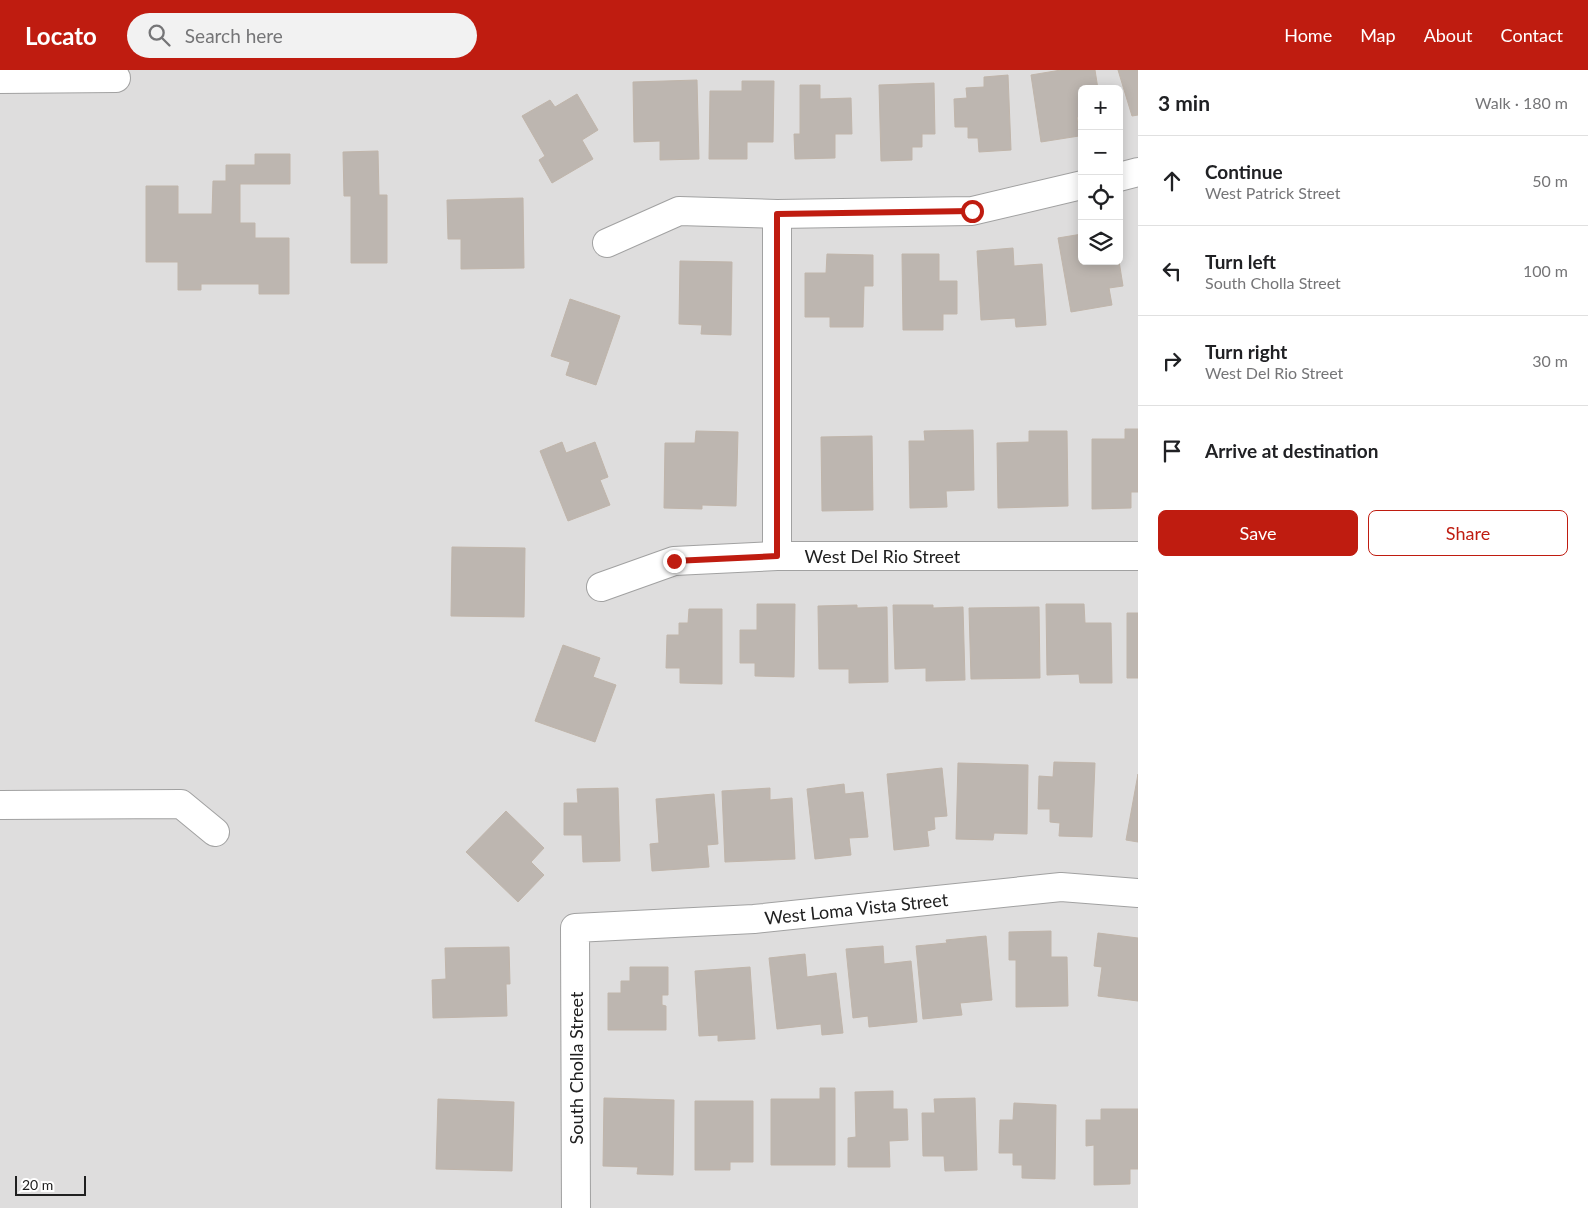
<!DOCTYPE html>
<html lang="en">
<head>
<meta charset="utf-8">
<style>
  :root { --surface:#fff; --page:#f2f2f2; --text:#202124; --muted:#757577; --line:#e0e0e0; --accent:#bf1c10 }
  body { margin:0; font-family:Lato,sans-serif; background:var(--page); color:var(--text) }
  .controls { position:absolute; right:15px; top:15px; display:grid; overflow:hidden; border-radius:8px; box-shadow:0 2px 12px #0003 }
  .controls button { width:45px; height:45px; display:grid; place-items:center; padding:0; border:0; border-bottom:1px solid var(--line); background:var(--surface); color:var(--text); font:25px sans-serif }
  .scale { position:absolute; left:15px; bottom:12px; width:71px; box-sizing:border-box; padding-left:5px; border:2px solid #202020; border-top:0; font-size:14px; line-height:18px; white-space:nowrap; color:#202020; -webkit-text-stroke:4px #fff; paint-order:stroke }
  .stop { position:absolute; width:15px; height:15px; margin:-11px; border:4px solid #bf1c10; border-radius:50%; background:#fff }
  .stop.end { background:#bf1c10; border-color:#fff; box-shadow:0 1px 5px #0008 }
  .list { margin:0; padding:0; list-style:none }
  h2 { display:flex; justify-content:space-between; align-items:center; height:65px; margin:0; padding:0 20px; font-size:21px }
  h2 small { font-size:16px; font-weight:400; color:var(--muted) }
  .list li { display:grid; grid-template-columns:32px 1fr auto; gap:15px; align-items:center; box-sizing:border-box; height:90px; padding:0 20px; border-top:1px solid var(--line) }
  .list b { display:block; font-size:19px; white-space:nowrap }
  .list p { margin:0; font-size:16px; white-space:nowrap; color:var(--muted) }
  .list em { font-size:16px; font-style:normal; color:var(--muted) }
  .actions { display:flex; gap:10px; padding:15px 20px }
  .actions a { flex:1; padding:11px 0; border:1px solid var(--accent); border-radius:8px; text-align:center; font-size:18px; color:var(--accent) }
  .actions .main { background:var(--accent); color:#fff }
  .icon { flex:none; width:28px; height:28px; fill:none; stroke:currentColor; stroke-width:2; stroke-linecap:round; stroke-linejoin:round }
  .map { position:relative; flex:none; width:1138px; height:1138px; overflow:hidden }
  header { display:flex; align-items:center; gap:30px; box-sizing:border-box; height:70px; padding:0 25px; background:var(--accent); color:#fff }
  header strong { font-size:24px }
  nav { display:flex; gap:28px; margin-inline-start:auto; font-size:18px }
  .search { width:350px; height:45px; background:var(--page); display:flex; align-items:center; gap:12px; box-sizing:border-box; padding:0 18px; border-radius:28px; color:var(--muted); font-size:19px }
  main { display:flex }
  aside { flex:1; background:var(--surface) }
  .map>svg:first-child { display:block }
  .residential { fill:#dedddd; fill-rule:evenodd }
  .building { fill:#bdb6b0; stroke:#c0b5aa }
  .lines { fill:none; stroke-linecap:round; stroke-linejoin:round }
  .minor-casing { stroke:#a1a1a1; stroke-width:30 }
  .minor { stroke:#fff; stroke-width:28 }
  .route { stroke:#bf1c10; stroke-width:6 }
  .labels { text-anchor:middle; dominant-baseline:central; stroke-width:4; stroke-linejoin:round; paint-order:stroke }
  .street-label { font-size:18px; fill:#202020; stroke:#fff }
</style>
</head>
<body>
<header>
<strong>Locato</strong>
<div class="search"><svg class="icon" aria-label="search" viewBox="0 0 24 24"><circle cx="10" cy="10" r="6"/><path d="M15 15l6 6"/></svg>Search here</div>
<nav><a>Home</a><a>Map</a><a>About</a><a>Contact</a></nav>
</header>
<main>
<div class="map">
<svg width="1138" height="1138" viewBox="0 0 1138 1138">
  <rect width="100%" height="100%" fill="#efede7"/>
  <path class="residential" d="M0,0H1138V1138H0ZM1082,19H1119V191H1082Z"/>
  <path class="building" d="M1061,0H1095L1098,19H1082V47H1077L1079,66L1041,72L1031,5Z
    M1118,0H1138V45L1132,46Z
    M1008,5L1011,80L979,82L978,68H968V57H955L954,29L967,28L966,18L984,17V7Z
    M697,10L699,89L660,90V71L634,72L633,12Z
    M742,11H774L773,72H747V89H709L710,21H742Z
    M934,13L935,64H922V77H912V90L881,91L879,15Z
    M800,15H820V29L851,28L852,64H835V88L795,89L794,64H800Z
    M577,24L598,60L582,70L593,89L552,113L539,90L545,86L522,46L550,30L555,37Z
    M378,81L379,125H387V193H351V126H344L343,82Z
    M255,84H290V114H240V153H255V168H289V224H259V214H201V220H178V192H146V116H178V144H212L213,111H226V95H255Z
    M523,128L524,198L461,199V169H448L447,130Z
    M1082,164V191H1119L1123,216L1109,218L1112,235L1071,242L1058,168Z
    M1013,178L1014,196L1042,194L1046,255L1016,257L1015,248L981,250L977,181Z
    M827,184L873,185V216H864L863,257H830V247H805V203H826Z
    M902,184H939V211H957V244H943V260H903Z
    M680,191L732,192L731,265L701,264L702,255L679,254Z
    M570,229L620,246L596,315L566,305L570,292L551,286Z
    M1125,359H1138V422H1131V438L1092,439V369H1125Z
    M973,360L974,420L946,421L947,437L910,438L909,371H925L924,361Z
    M696,361L738,362L736,436L702,435V439L664,438L665,373H695Z
    M1029,361H1067L1068,436L998,438L997,373L1029,372Z
    M872,366L873,440L822,441L821,367Z
    M562,372L566,383L595,372L608,407L600,410L610,435L568,451L540,381Z
    M452,477L525,478L524,547L451,546Z
    M757,534H795L794,607L755,606V593H740V560H757Z
    M1046,534H1084L1085,553H1111L1112,613H1080L1079,604L1047,605Z
    M857,535V538L887,537L888,612L849,613V599H819L818,536Z
    M893,535H933V538L963,537L965,610L926,611V598L895,599Z
    M1039,537L1040,608L971,609L969,538Z
    M689,539H722V614L680,613V598H666L667,565H679V553H688Z
    M1127,543H1138V608H1127Z
    M563,575L600,588L593,607L616,615L595,672L535,651Z
    M1054,692L1095,693L1092,767L1059,766L1060,753L1050,752V739H1038L1039,706L1053,707Z
    M958,693L1028,695L1027,764L994,763L993,770L956,769Z
    M942,698L947,746L934,747L935,759L927,761L929,776L894,780L887,704Z
    M1138,704V772L1126,770Z
    M844,714L845,724L863,722L868,767L849,768L851,785L815,789L807,719Z
    M618,718L620,791L583,792L582,765H564V733H578L577,719Z
    M770,718V730L792,728L795,789L725,792L722,721Z
    M714,724L718,774L707,775L709,797L652,801L650,774L659,773L656,729Z
    M506,741L544,778L531,792L544,805L518,832L466,782Z
    M1051,861V887H1067L1068,936L1016,937V890H1009V862Z
    M1098,863L1138,868V931L1098,926L1102,897L1094,896Z
    M986,866L992,930L960,933L962,945L923,949L916,876L947,873L946,870Z
    M883,876L884,894L911,891L917,952L869,957L868,946L853,948L846,879Z
    M509,877L510,914H506L507,946L433,948L432,910L446,909L445,878Z
    M805,884L807,907L836,903L843,963L822,965L821,954L777,959L769,888Z
    M630,897H668V925H662V935L666,936V960H608V923H621V911H630Z
    M750,897L755,969L718,971V965L699,966L695,901Z
    M820,1018H835V1095H771V1029H820Z
    M893,1021V1039H907L908,1070L889,1071L890,1097H848V1068L856,1067L855,1022Z
    M604,1028L674,1030L673,1105L637,1104L638,1097L603,1096Z
    M975,1028L977,1100L945,1101L944,1086H923L922,1043H935L934,1029Z
    M438,1029L514,1032L512,1101L436,1099Z
    M695,1031H753V1092H730V1100H695Z
    M1014,1033L1056,1035L1055,1109L1022,1108V1095H1013V1083H999L1000,1050H1013Z
    M1101,1039H1138V1099H1130V1114L1094,1115V1075L1086,1076V1050H1101Z"/>
  <g class="lines">
    <g class="minor-casing">
      <g id="minor">
        <path d="M0,9L116,8"/>
        <path d="M1119,107L1138,102"/>
        <path d="M777,144V486"/>
        <path d="M607,173L679,141L777,144L972,141L1082,115"/>
        <path id="s1" d="M601,517L674,491L777,486H1138"/>
        <path d="M0,735L181,734L215,762"/>
        <path id="s2" d="M576,1138L575,858L754,849L1061,817L1138,823"/>
      </g>
    </g>
    <use href="#minor" class="minor"/>
  </g>
  <g class="lines">
    <path class="route" d="M674,491L777,486V144L972,141"/>
  </g>
  <g class="labels">
    <g class="street-label">
      <text stroke="none"><textPath href="#s1" startOffset="286">West Del Rio Street</textPath></text>
      <text stroke="none"><textPath href="#s2" startOffset="562">West Loma Vista Street</textPath></text>
      <text transform="translate(576 998) rotate(-90)">South Cholla Street</text>
    </g>
  </g>
</svg>
<div class="controls">
<button>+</button>
<button>−</button>
<button><svg class="icon" aria-label="locate" viewBox="0 0 24 24"><circle cx="12" cy="12" r="6"/><path d="M12 2v4M12 18v4M2 12h4M18 12h4"/></svg></button>
<button><svg class="icon" aria-label="layers" viewBox="0 0 24 24"><path d="M12 4l9 5-9 5-9-5zM3 14l9 5 9-5"/></svg></button>
</div>
<div class="scale">20 m</div>
<div class="stop" style="left:972px;top:141px"></div>
<div class="stop end" style="left:674px;top:491px"></div>
</div>
<aside>
<h2>3 min<small>Walk · 180 m</small></h2>
<ul class="list">
<li><svg class="icon" aria-label="ahead" viewBox="0 0 24 24"><path d="M12 20V5M6 11l6-6 6 6"/></svg><div><b>Continue</b><p>West Patrick Street</p></div><em>50 m</em></li>
<li><svg class="icon" aria-label="left" viewBox="0 0 24 24"><path d="M17 20v-9H6M10 6l-5 5 5 5"/></svg><div><b>Turn left</b><p>South Cholla Street</p></div><em>100 m</em></li>
<li><svg class="icon" aria-label="right" viewBox="0 0 24 24"><path d="M7 20v-9h11M14 6l5 5-5 5"/></svg><div><b>Turn right</b><p>West Del Rio Street</p></div><em>30 m</em></li>
<li><svg class="icon" aria-label="arrive" viewBox="0 0 24 24"><path d="M6 21V4h12l-3 4 3 4H6"/></svg><div><b>Arrive at destination</b></div></li>
</ul>
<div class="actions"><a class="main">Save</a><a>Share</a></div>
</aside>
</main>
</body>
</html>
